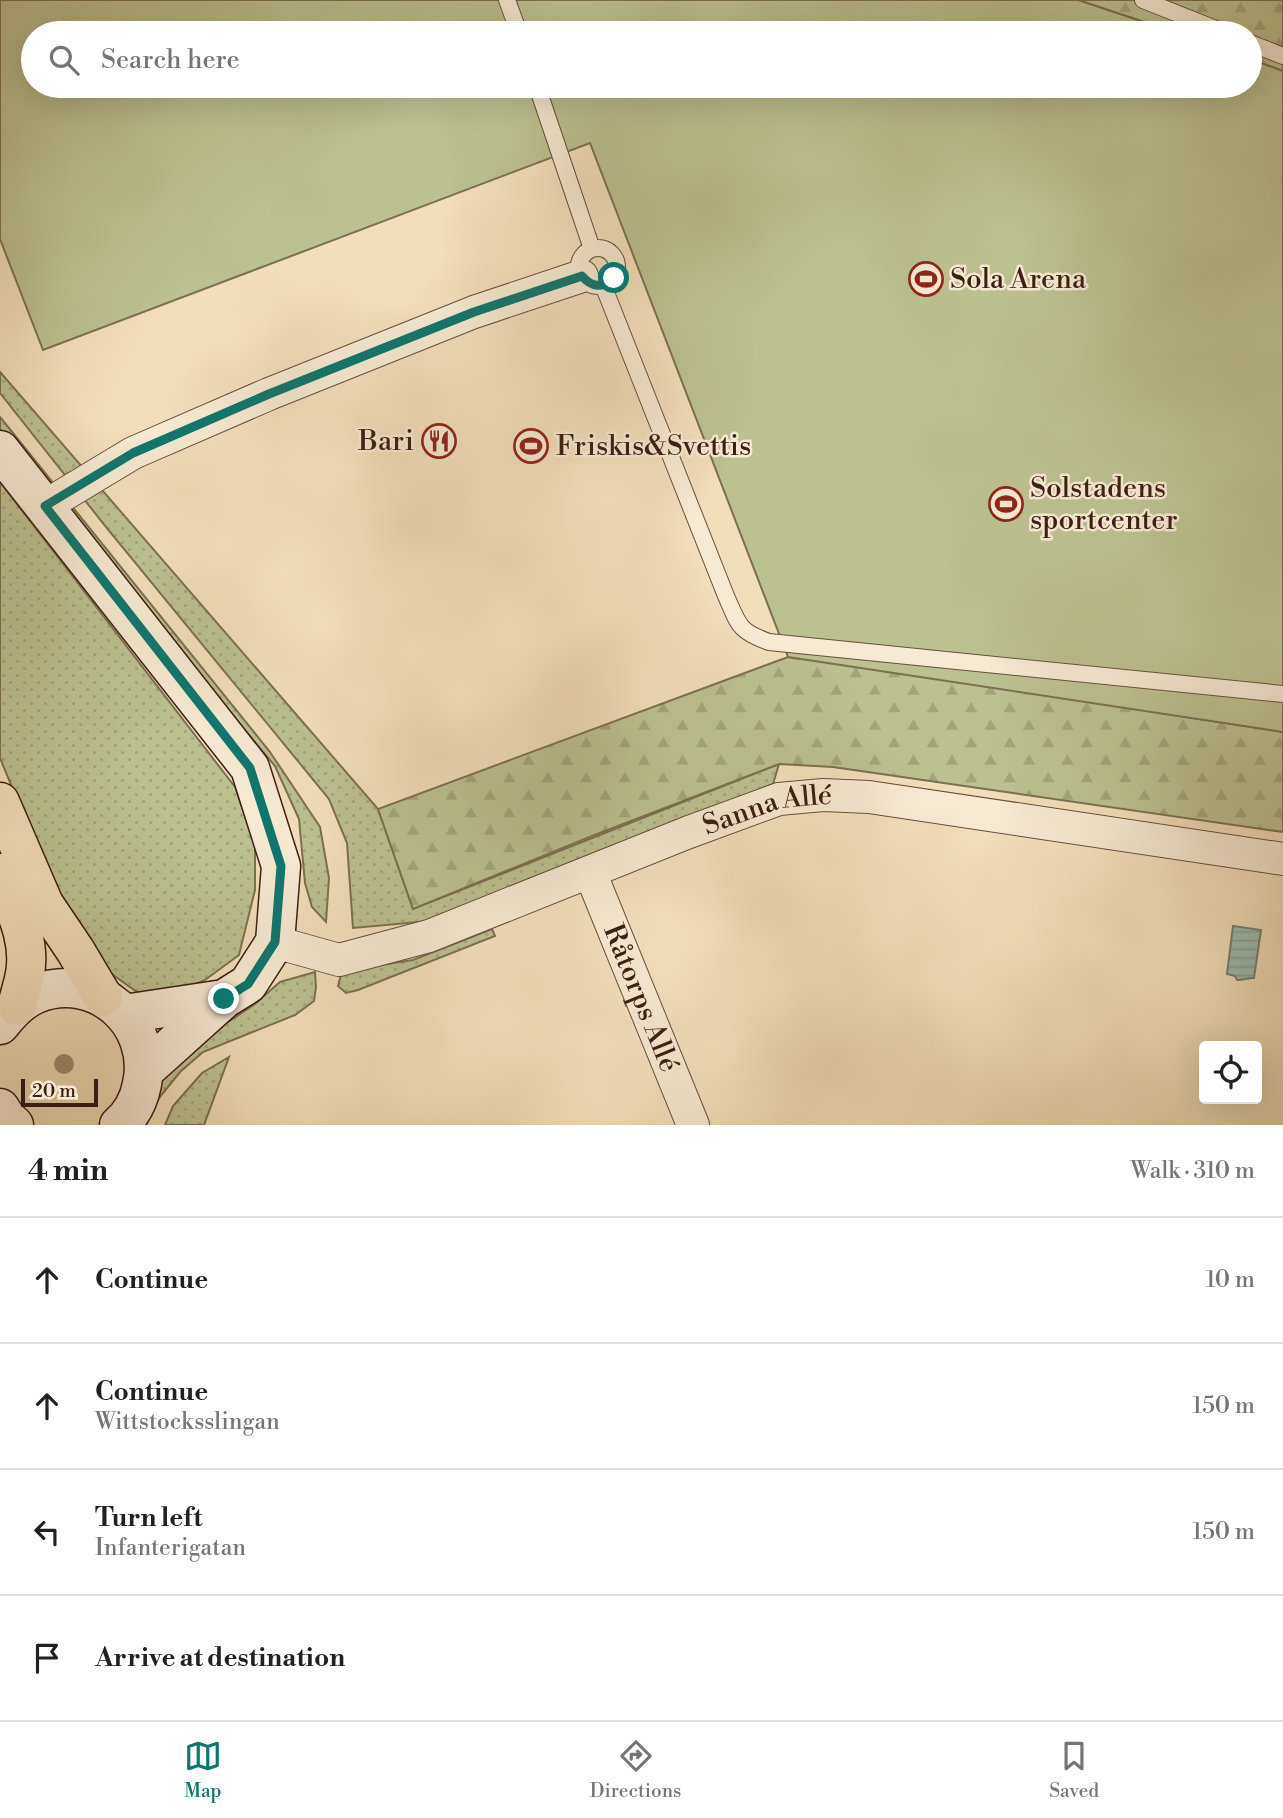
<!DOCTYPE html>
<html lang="en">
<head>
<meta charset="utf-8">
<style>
  :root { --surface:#fff; --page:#f2f2f2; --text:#202124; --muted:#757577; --line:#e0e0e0; --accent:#0f766e }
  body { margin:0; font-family:"Libre Bodoni",serif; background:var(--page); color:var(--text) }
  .controls { position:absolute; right:21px; bottom:21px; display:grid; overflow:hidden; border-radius:7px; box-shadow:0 7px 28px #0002 }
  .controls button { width:63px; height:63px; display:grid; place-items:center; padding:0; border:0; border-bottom:2px solid var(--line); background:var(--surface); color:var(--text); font:35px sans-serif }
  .scale { position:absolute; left:21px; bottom:18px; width:77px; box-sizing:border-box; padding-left:7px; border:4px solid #3c1f12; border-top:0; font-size:19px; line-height:24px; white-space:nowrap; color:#3c1f12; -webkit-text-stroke:5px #f6ead2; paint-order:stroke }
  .stop { position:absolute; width:21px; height:21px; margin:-16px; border:5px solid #0f766e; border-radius:50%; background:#fff }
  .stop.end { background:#0f766e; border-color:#fff; box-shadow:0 2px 7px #0008 }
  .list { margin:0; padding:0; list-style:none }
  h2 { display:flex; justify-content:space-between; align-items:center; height:91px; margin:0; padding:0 28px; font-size:30px }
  h2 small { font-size:23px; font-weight:400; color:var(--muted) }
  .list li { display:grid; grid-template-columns:46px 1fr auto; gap:21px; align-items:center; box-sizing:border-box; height:126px; padding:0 28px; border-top:2px solid var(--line) }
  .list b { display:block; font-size:26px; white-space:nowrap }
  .list p { margin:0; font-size:23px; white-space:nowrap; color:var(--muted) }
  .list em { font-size:23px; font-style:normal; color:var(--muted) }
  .icon { flex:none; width:38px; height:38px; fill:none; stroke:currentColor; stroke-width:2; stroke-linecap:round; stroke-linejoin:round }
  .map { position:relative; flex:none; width:1283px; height:1125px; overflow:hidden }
  .search { position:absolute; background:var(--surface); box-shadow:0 7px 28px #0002; left:21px; right:21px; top:21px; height:77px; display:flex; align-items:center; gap:18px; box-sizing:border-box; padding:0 24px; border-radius:38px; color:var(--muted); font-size:26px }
  .sheet { height:595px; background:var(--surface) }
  nav { display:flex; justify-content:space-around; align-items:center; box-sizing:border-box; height:98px; border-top:2px solid var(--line); background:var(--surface); font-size:19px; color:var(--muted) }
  nav a { display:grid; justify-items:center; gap:4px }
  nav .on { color:var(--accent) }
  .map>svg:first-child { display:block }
  .grass { fill:url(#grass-dots); stroke:#7c7050; stroke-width:2 }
  .forest { fill:url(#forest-firs); stroke:#7c7050; stroke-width:2 }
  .pitch { fill:#bbc18f; stroke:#7c7050; stroke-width:2 }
  .water { fill:url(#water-rules); stroke:#757d72; stroke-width:2 }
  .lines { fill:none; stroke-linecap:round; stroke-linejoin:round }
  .lane-casing { stroke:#694f3c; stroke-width:18 }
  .street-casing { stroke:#694f3c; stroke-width:34 }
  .secondary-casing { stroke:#3c1f12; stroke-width:41 }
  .highway-casing { stroke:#3c1f12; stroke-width:41 }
  .lane { stroke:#f6ead2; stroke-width:16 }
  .street { stroke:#f6ead2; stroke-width:32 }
  .secondary { stroke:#f6ead2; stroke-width:38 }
  .highway { stroke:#f1dfb9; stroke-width:38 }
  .tree { fill:#9f8c6e }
  .route { stroke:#0f766e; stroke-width:9 }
  .labels { text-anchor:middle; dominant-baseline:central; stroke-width:5; stroke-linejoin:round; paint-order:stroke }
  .poi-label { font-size:28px; fill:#3c1f12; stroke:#f6ead2; text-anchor:start }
  .street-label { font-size:28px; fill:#3c1f12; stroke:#f6ead2 }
</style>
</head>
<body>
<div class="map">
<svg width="1283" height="1125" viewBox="0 0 1283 1125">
  <defs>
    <pattern id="grass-dots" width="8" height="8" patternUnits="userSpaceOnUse" patternTransform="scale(1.75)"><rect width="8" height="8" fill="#bbc18f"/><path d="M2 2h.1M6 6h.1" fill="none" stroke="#a2a57a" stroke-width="1.8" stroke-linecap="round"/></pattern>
    <pattern id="forest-firs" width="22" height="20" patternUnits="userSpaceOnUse" patternTransform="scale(1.75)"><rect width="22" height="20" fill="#bbc18f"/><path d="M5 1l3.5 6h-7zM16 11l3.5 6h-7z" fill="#a2a57a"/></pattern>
    <pattern id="water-rules" width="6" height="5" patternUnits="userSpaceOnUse" patternTransform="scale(1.75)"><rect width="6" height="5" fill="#9bbcb2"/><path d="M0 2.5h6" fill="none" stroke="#86a198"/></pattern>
  </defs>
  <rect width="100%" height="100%" fill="#f1dfb9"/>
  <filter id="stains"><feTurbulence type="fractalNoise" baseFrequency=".00286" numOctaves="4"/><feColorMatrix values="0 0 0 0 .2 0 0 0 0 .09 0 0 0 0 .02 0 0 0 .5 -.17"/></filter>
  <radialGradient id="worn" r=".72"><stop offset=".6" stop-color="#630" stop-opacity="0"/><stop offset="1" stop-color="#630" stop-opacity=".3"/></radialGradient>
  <path class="grass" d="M0,372L378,809L413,909L779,764L773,784L430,921L353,928L347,843L329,799L106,527L0,393Z
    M0,417L270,752L320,827L329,878L326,922L312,907L305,883L299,819L275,766L141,606L0,429Z
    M0,482L235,787L255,845V890L239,955L205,980L177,992H137L102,967L59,901L0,758Z
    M492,929L495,936L358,990L346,993L338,986L342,971L413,960Z
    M315,972L316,987L314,1001L295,1015L203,1052L180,1072L159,1098L146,1125H134L161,1074L195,1044L255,1004L280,982Z
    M229,1057L204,1125H165L173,1106L202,1073Z"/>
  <path class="forest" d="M1078,0H1283V71L1250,59V33H1177Z
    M788,657L867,667L1283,732V832L833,767L779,764L592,836L413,909L378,809Z"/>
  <path class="pitch" d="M0,0H1078L1177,33H33V86H1250V59L1283,71V732L788,657L590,143L43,350L0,239Z"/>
  <path class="water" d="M1233,926L1261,930L1254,978C1247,978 1244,980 1237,980L1235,976L1227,974Z"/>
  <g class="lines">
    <g class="lane-casing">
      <path id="lane" d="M507,0L519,33
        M1143,0L1226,33
        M1250,43L1283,56
        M537,86L592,249
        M579 267a19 19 0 1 1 38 0a19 19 0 1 1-38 0Z
        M603,285L726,596C739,625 738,631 769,642L1283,694"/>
    </g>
    <g class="street-casing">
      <g id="street">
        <path d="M45,506L133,453L269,394L474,312L582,276"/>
        <path id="s1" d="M590,872L693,1125"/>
        <path id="s2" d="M275,942L339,960L429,936L689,832L779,799L823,795L869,797L1283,859"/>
      </g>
    </g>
    <g class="secondary-casing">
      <path id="secondary" d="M0,450L250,768L281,866L275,942L248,984L224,999L145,1070
        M124,1014L224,999
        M0,1025C10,1012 21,1000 36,994C96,970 155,1023 142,1084C139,1100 131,1115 119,1125
        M0,1108L7,1119L14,1125"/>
    </g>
    <g class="highway-casing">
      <path id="highway" d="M0,802L44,904L75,950L103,997
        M0,873C14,907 33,942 24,979C22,988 19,997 17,1006"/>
    </g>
    <use href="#lane" class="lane"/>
    <use href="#street" class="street"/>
    <use href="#secondary" class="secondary"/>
    <use href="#highway" class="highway"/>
  </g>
  <circle class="tree" cx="64" cy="1064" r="10"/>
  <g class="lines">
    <path class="route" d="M224,999L248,984L275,942L281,866L250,768L45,506L133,453L269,394L474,312L582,276C591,287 603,289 614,278"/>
  </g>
  <defs>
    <g id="stadium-ring" transform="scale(1.75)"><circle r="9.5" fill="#f6ead2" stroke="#8f2418" stroke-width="1.5"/><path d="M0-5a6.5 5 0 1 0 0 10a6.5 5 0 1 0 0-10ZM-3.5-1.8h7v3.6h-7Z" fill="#8f2418"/></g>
    <g id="restaurant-ring" transform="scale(1.75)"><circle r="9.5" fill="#f6ead2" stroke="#8f2418" stroke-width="1.5"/><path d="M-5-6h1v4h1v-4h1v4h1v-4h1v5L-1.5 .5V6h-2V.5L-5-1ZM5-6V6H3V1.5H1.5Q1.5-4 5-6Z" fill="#8f2418"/></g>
  </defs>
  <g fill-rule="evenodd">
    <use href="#stadium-ring" x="926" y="279"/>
    <use href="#restaurant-ring" x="439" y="441"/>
    <use href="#stadium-ring" x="531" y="446"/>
    <use href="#stadium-ring" x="1006" y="504"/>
  </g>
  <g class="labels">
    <g class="poi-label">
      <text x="950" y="279">Sola Arena</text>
      <text x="414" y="441" text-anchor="end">Bari</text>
      <text x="556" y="446">Friskis&amp;Svettis</text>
      <text x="1030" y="488">Solstadens<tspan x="1030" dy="32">sportcenter</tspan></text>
    </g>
    <g class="street-label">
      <text stroke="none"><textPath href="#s2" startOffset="522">Sanna Allé</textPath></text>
      <text stroke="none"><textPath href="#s1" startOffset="136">Råtorps Allé</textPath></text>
    </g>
  </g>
  <rect width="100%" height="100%" filter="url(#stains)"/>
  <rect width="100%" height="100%" fill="url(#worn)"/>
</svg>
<div class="controls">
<button><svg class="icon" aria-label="locate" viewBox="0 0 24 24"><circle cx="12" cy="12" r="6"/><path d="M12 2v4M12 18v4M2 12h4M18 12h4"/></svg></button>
</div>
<div class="scale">20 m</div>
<div class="stop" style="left:614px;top:278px"></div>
<div class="stop end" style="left:224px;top:999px"></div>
<div class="search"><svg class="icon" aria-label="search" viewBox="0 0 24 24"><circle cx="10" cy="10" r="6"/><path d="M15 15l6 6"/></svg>Search here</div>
</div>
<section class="sheet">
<h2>4 min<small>Walk · 310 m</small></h2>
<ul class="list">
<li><svg class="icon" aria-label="ahead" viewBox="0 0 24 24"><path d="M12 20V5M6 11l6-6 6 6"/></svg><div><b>Continue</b></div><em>10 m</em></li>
<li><svg class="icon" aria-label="ahead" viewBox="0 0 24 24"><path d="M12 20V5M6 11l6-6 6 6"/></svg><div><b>Continue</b><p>Wittstocksslingan</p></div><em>150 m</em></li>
<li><svg class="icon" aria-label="left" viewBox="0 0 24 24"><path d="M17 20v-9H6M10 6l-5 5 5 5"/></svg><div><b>Turn left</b><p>Infanterigatan</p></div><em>150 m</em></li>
<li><svg class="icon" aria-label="arrive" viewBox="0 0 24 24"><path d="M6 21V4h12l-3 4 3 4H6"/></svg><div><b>Arrive at destination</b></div></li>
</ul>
</section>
<nav>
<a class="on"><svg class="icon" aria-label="map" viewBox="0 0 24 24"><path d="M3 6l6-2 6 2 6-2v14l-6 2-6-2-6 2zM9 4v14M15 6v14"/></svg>Map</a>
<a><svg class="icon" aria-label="directions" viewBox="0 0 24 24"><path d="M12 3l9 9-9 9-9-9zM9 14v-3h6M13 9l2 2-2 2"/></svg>Directions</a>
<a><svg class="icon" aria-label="saved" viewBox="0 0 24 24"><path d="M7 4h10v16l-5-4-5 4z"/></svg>Saved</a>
</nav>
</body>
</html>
